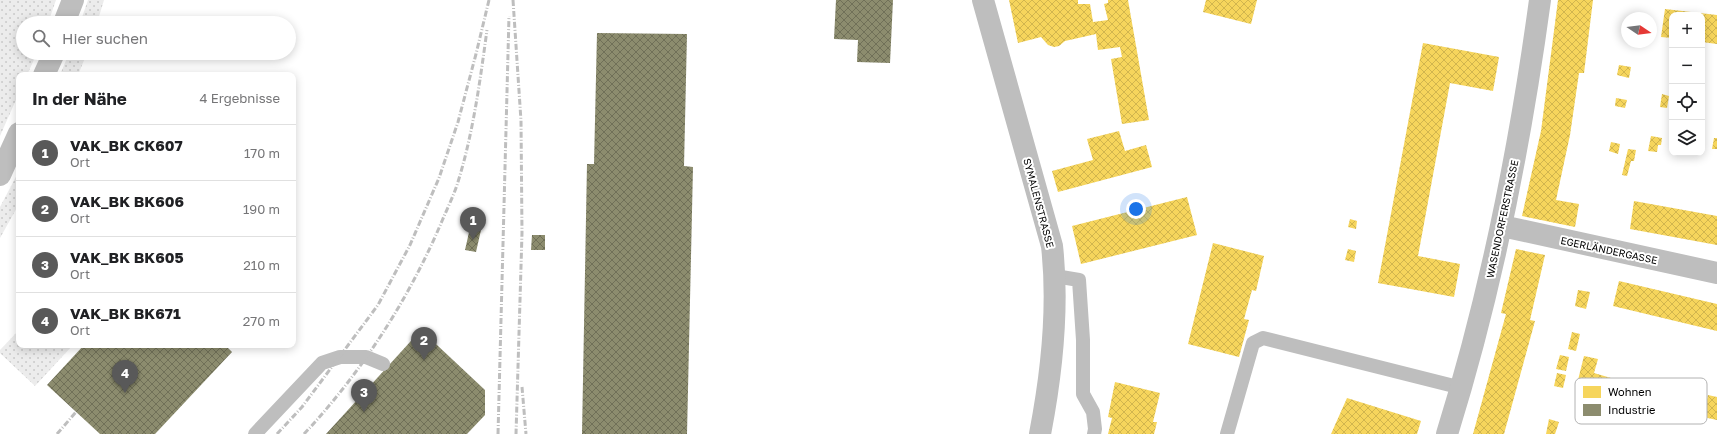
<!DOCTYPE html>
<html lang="de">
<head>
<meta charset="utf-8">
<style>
  :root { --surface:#fff; --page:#f2f2f2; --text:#202124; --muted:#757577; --line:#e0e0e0; --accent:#595959 }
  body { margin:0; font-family:"Golos Text",sans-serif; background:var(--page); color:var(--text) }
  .controls { position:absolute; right:12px; top:12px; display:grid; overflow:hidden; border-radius:8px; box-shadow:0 2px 10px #0003 }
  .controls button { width:36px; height:36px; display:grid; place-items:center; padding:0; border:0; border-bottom:1px solid var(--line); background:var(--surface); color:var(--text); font:20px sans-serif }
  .compass { position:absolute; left:1621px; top:12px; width:36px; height:36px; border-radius:50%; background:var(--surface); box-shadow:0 2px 10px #0003; rotate:103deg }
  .you { position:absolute; left:1136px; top:209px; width:14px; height:14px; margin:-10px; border:3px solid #fff; border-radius:50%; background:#1a73e8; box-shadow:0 0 0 6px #1a73e833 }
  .badge { display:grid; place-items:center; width:26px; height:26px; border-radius:50%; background:var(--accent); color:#fff; font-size:13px; font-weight:700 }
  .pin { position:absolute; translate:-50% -33px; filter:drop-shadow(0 1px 2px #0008) }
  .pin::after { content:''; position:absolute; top:21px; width:14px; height:12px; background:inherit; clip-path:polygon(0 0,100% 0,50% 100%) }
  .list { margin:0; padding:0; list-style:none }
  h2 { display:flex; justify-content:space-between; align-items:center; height:52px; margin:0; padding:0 16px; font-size:17px }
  h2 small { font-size:13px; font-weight:400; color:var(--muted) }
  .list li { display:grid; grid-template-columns:26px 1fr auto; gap:12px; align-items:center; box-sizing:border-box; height:56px; padding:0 16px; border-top:1px solid var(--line) }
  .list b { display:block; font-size:15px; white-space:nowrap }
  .list p { margin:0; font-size:13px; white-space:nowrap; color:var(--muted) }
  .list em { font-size:13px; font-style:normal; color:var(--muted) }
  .icon { flex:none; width:22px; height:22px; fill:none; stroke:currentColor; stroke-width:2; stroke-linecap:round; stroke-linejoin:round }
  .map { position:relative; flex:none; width:1717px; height:434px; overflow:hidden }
  .search { position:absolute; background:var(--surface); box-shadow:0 2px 10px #0003; left:16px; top:16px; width:280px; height:44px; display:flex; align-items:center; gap:10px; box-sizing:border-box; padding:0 14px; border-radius:22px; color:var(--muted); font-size:15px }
  .panel { position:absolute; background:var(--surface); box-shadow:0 2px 10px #0003; left:16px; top:72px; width:280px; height:276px; border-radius:8px }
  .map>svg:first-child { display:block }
  .grass { fill:url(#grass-dots) }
  .homes { fill:url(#homes-cross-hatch) }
  .industry { fill:url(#industry-cross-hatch) }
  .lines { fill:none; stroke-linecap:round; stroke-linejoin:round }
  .service { stroke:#bebebe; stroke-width:14 }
  .minor { stroke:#bebebe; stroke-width:22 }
  .tertiary { stroke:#bebebe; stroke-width:22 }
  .rail { stroke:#bebebe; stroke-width:3; stroke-dasharray:6 2 1 2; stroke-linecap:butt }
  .labels { text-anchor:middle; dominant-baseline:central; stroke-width:4; stroke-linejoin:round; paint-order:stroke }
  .street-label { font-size:10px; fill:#000; stroke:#fff }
  .key { fill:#fff; stroke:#b2b2b2; stroke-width:1 }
  .key-label { font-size:11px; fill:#000 }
</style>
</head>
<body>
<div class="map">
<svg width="1717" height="434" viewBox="0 0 1717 434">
  <defs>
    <pattern id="grass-dots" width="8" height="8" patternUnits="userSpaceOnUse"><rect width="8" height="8" fill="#ececec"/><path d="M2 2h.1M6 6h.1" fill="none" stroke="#c9c9c9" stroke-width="1.8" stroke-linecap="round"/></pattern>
    <pattern id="homes-cross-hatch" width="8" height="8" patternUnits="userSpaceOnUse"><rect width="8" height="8" fill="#f6d55c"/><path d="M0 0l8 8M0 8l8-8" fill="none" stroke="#d1b54e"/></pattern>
    <pattern id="industry-cross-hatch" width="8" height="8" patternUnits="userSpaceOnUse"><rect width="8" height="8" fill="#8c8c6e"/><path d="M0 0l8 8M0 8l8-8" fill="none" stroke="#707058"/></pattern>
  </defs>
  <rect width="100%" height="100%" fill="#fff"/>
  <path class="grass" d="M0,0H56L48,23H23V53H37L27,75H19V93L0,136Z
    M88,0H104L97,23H80Z
    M69,53H87L78,75H60Z
    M19,171V204L0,238V207Z
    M19,330V345H73L35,386L0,353V350Z"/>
  <path class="homes" d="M1009,0H1078V4H1090L1093,22L1108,20L1104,4L1108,3V0H1128L1149,120L1122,124L1111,59L1122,57L1120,47L1098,50L1096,34L1065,41L1059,46L1054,47L1048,45L1041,37L1018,43Z
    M1206,0H1257L1251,24L1203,12Z
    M1558,0H1593L1584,73H1579L1570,135L1556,200L1579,204L1575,227L1522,216L1541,131Z
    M1665,9L1717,15V44L1702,42V15H1672V38L1661,37Z
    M1423,43L1499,57L1493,91L1450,83L1418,256L1460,264L1454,297L1378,283Z
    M1619,65L1631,67L1629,78L1617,75Z
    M1662,94L1669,96L1667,108L1660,107Z
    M1616,98L1627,100L1625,108L1615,106Z
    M1119,131L1125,151L1146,145L1152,167L1058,192L1052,171L1093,160L1087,139Z
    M1651,136L1662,138L1661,145H1658L1657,152L1648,151Z
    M1714,138H1717V149H1712Z
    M1611,142L1620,144L1618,154L1609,151Z
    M1628,149L1636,150L1634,161H1631L1627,176L1622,175Z
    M1187,197L1197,235L1081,264L1072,226Z
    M1634,201L1717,216V245L1630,229Z
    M1350,219L1357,221L1356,229L1348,227Z
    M1213,243L1264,256L1256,291L1252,290L1244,319L1249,320L1239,357L1188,344Z
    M1348,249L1356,251L1354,262L1345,260Z
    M1516,249L1545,255L1530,320L1535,321L1504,434H1473L1506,314L1501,313Z
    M1619,281L1717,304V331L1613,306Z
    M1578,290L1590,292L1586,309L1575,306Z
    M1572,332L1580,334L1576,351L1568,349Z
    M1560,355L1569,357L1566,371L1556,369Z
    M1584,356L1598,359L1594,373L1611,378L1608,391L1577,384Z
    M1557,373L1566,375L1563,388L1554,386Z
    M1115,382L1160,393L1153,422H1157L1154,434H1108L1112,418L1108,417Z
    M1708,395L1717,397V420L1703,417Z
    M1347,398L1421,421L1417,434H1331Z
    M1549,419L1559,422L1555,434H1546Z"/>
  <path class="industry" d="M836,0H893L890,63L857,62L858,40L834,39Z
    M597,33L687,34L684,166L693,167L687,434H582L587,164H594Z
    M470,228L481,230L476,252L465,250Z
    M532,235H545V250H531Z
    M421,330L485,390V415L467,434H326Z
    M84,345H225L232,352L155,434H100L47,385Z"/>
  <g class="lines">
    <path class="service" d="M1055,276L1079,280L1083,340V394L1093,412L1095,429L1094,434
      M255,434L322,363L340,357H366L383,364
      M1227,434L1253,343L1263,338L1462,388"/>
    <path class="minor" d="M983,0L1052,246C1059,309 1052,372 1040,434
      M1502,226L1717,273
      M1447,434C1491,293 1520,147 1540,0"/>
    <path class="tertiary" d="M64,23L73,0
      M44,75L54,53
      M0,175L19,133"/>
    <path class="rail" d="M513,0L521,121L522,233L516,434
      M522,387L526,434
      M57,434L76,412
      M277,434L302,407L378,305L410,245L439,178L458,122L476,54L489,0
      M304,434C362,372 409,299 442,221C447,209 453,197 457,185C473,135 480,81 487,30
      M498,434L509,16"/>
  </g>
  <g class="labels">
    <g class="street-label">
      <text transform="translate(1039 203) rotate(75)">SYMALENSTRASSE</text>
      <text transform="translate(1502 219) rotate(-78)">WASENDORFERSTRASSE</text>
      <text transform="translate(1609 250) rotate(12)">EGERLÄNDERGASSE</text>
    </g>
  </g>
  <rect x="1575" y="378" width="132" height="46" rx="6" class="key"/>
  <rect x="1583" y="386" width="18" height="12" fill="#f6d55c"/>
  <rect x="1583" y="404" width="18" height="12" fill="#8c8c6e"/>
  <g class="key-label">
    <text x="1608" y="396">Wohnen</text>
    <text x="1608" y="414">Industrie</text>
  </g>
</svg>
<div class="controls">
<button>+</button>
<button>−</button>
<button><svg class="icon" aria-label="locate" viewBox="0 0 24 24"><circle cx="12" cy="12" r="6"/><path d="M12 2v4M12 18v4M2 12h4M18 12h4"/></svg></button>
<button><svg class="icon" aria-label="layers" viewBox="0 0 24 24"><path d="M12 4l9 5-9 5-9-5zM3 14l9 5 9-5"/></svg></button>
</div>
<svg class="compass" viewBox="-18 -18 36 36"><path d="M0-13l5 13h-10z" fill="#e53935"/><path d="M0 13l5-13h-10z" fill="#757577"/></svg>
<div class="you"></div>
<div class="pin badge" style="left:473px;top:240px">1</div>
<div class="pin badge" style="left:424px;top:360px">2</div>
<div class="pin badge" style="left:364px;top:412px">3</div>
<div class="pin badge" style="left:125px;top:393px">4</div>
<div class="search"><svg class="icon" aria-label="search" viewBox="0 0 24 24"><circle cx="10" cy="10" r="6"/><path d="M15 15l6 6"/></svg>Hier suchen</div>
<section class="panel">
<h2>In der Nähe<small>4 Ergebnisse</small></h2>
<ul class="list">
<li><span class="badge">1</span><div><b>VAK_BK CK607</b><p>Ort</p></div><em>170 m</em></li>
<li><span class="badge">2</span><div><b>VAK_BK BK606</b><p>Ort</p></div><em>190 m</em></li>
<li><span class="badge">3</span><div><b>VAK_BK BK605</b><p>Ort</p></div><em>210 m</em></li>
<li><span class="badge">4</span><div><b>VAK_BK BK671</b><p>Ort</p></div><em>270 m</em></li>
</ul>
</section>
</div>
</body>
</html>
